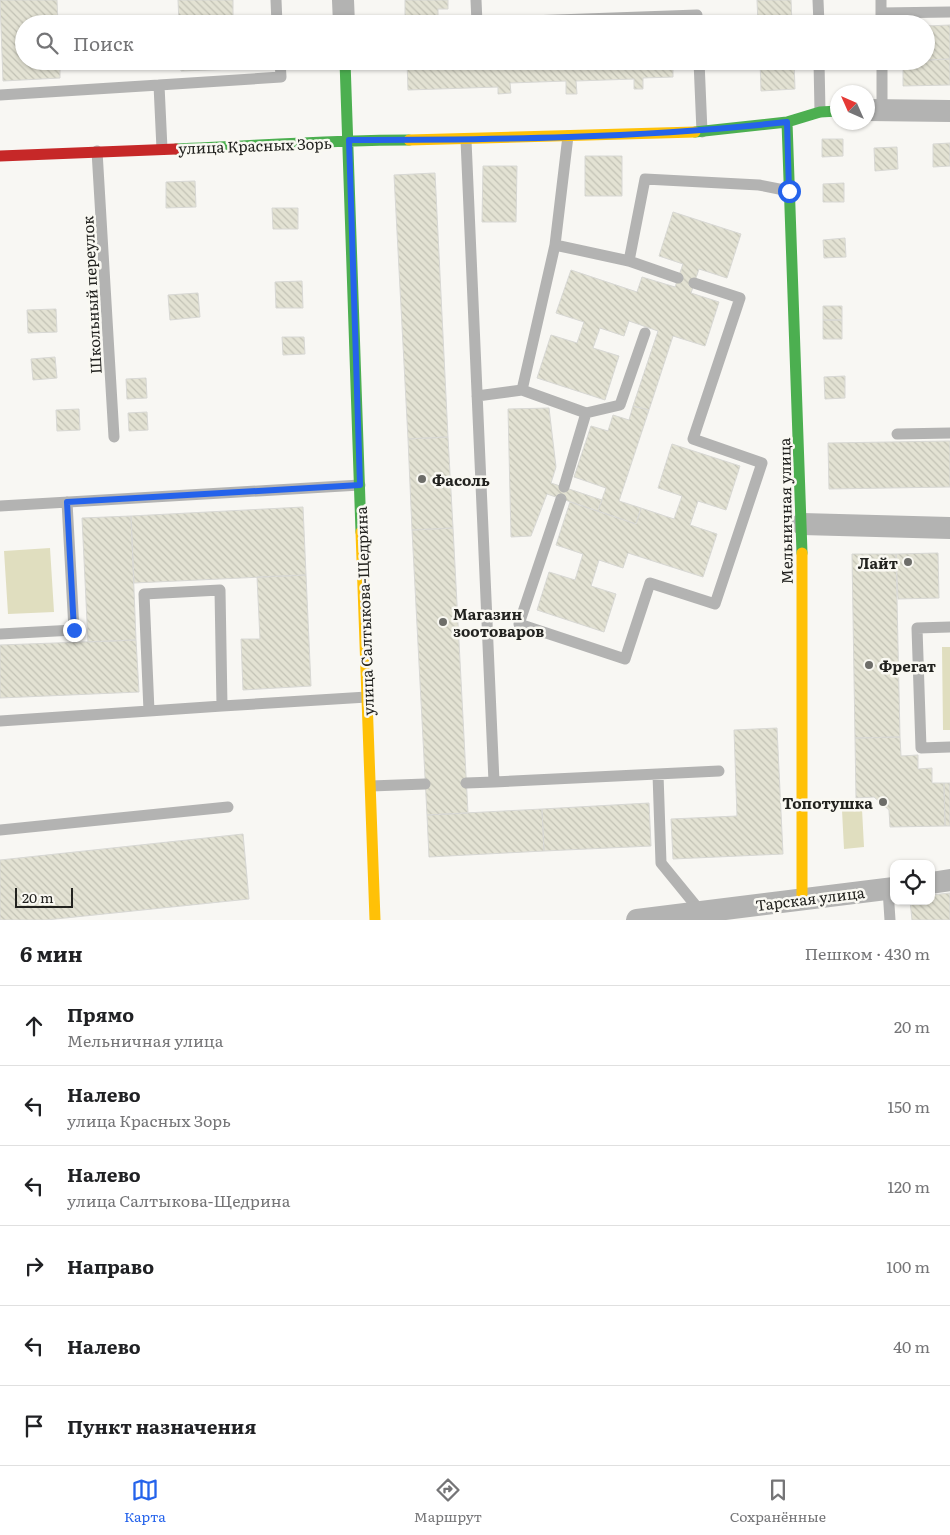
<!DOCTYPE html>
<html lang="ru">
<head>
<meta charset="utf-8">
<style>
  :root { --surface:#fff; --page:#f6f6f6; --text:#202124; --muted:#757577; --line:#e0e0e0; --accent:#2563eb }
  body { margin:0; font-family:Literata,serif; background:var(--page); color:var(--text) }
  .controls { position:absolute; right:15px; bottom:15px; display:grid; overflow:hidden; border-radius:10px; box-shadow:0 1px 4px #0004 }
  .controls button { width:45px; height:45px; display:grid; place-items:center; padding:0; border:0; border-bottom:1px solid var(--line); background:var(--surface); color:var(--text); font:25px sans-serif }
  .compass { position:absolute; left:830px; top:85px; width:45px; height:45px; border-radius:50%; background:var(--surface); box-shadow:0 1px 4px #0004; rotate:315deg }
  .scale { position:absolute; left:15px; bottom:12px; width:58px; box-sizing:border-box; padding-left:5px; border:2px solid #22221f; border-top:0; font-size:14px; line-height:18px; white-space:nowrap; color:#22221f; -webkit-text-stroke:4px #f9f8f2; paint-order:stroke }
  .stop { position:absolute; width:15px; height:15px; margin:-11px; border:4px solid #2563eb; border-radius:50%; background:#fff }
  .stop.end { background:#2563eb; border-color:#fff; box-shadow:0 1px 5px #0008 }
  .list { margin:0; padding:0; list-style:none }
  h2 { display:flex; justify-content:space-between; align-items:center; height:65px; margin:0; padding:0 20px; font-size:21px }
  h2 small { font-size:16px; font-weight:400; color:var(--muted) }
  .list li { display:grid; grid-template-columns:32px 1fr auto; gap:15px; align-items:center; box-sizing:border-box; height:80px; padding:0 20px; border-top:1px solid var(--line) }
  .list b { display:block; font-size:19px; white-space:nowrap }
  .list p { margin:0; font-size:16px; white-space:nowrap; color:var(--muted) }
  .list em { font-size:16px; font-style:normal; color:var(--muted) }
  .icon { flex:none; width:28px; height:28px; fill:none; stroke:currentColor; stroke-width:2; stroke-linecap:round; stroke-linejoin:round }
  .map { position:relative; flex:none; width:950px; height:920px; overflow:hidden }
  .search { position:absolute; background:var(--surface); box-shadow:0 1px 4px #0004; left:15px; right:15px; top:15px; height:55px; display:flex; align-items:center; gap:12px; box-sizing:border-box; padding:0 18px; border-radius:28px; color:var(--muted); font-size:19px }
  .sheet { height:545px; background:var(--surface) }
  nav { display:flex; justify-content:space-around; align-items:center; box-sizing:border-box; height:70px; border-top:1px solid var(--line); background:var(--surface); font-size:14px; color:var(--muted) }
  nav a { display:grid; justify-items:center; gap:2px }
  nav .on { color:var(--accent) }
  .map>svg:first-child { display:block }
  .park { fill:#e0debf }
  .building { fill:url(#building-back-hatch); stroke:#d8d8d4 }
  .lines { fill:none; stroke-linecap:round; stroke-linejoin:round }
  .lane { stroke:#b3b3b2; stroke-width:11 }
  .street { stroke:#b3b3b2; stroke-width:22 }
  .fast { stroke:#4caf50; stroke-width:11 }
  .slow { stroke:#ffc107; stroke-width:11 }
  .jam { stroke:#c62828; stroke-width:11 }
  .route { stroke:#2563eb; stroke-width:6 }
  .poi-dot { fill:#6d6d69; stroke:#f9f8f2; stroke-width:2 }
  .labels { text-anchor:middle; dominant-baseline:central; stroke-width:5; stroke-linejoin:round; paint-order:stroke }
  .street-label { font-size:15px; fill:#22221f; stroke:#f9f8f2 }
  .poi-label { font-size:15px; font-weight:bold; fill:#22221f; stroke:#f9f8f2; text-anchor:start }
</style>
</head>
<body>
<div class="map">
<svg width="950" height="920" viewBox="0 0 950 920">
  <defs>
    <pattern id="building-back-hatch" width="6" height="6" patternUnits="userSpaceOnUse" patternTransform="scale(1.25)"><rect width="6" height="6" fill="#e3e2d3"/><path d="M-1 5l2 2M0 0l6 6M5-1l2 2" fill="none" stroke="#c2c2b5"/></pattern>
  </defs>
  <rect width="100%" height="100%" fill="#f8f7f3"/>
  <path class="park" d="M50,548L54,612L8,614L4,551Z
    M942,647H950V730H943Z
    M862,809L864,847L844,849L842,810Z"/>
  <path class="building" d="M0,0H57L58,24H24V61H60V78L3,81Z
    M178,0H233V24H179Z
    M405,0H448V9H438V24H405Z
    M757,0H791L792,24H758Z
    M950,25V59L926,60V26Z
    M950,59V85L903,86V61Z
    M180,61H235V69L181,71Z
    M407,61H673V77L643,78V89H634V79L576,81L577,94H566V81L510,83L511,93L498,94V87L408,90Z
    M760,61H794L795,89L761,91Z
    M822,139H843V156L822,157Z
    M950,143V166L933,167V144Z
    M897,147L898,169L875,171L874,148Z
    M585,156H622V196H585Z
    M483,166H517L516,222H482Z
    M435,173L448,437L408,439L394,175Z
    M195,181L196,207L166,208V182Z
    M844,183V202H823V184Z
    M272,208H298V229H273Z
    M673,212L741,234L727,278L699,269L691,293L719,302L705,346L673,336L649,410L633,406L658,331L629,321L624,336L600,328L593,348L619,356L605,400L537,378L551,335L577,343L584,322L556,313L571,270L637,292L642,277L675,287L683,264L659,256Z
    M845,238L846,257L824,258L823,240Z
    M302,281L303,308H276L275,282Z
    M198,293L200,317L170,320L168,295Z
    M823,306H842V320H823Z
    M56,309L57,332L28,333L27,310Z
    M823,320H842V339H823Z
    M282,337H304L305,354L283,355Z
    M55,357L57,378L33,380L31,359Z
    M845,376V398L825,399L824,377Z
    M146,378L147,398L127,399L126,379Z
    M633,406L649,410L619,501L641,508L636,524L598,511L606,488L574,477L591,426L608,431L613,415L629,420Z
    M549,408L556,467L551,483L602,500L598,511L547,494L531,536L511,537L508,409Z
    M79,409L80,430L57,431L56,410Z
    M147,412L148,430L129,431L128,413Z
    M448,437L453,528L412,530L408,439Z
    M950,441V487L829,489L828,443Z
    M672,444L740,466L726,510L698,501L690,525L717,534L703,577L628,553L623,568L599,560L591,586L616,594L604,632L537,610L549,572L575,580L583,554L556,545L570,502L636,524L641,508L674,519L682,496L658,488Z
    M303,507L306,575L134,583L131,516Z
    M131,516L136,640L88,642L82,518Z
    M453,528L468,813L427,815L412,530Z
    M938,553L939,598L898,599L896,554Z
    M852,554H896L900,737L855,738Z
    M306,575L311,686L243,690L241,639H260L257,577Z
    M136,640L139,692L0,698V645Z
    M777,728L783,854L673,859L671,819L737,816L734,730Z
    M900,737L901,756L918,755V769L932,768V783H944L945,826L890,827L889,810L874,797L856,798L855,738Z
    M944,783H950V826H945Z
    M649,803L651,846L544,851L542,809Z
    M542,809L544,851L429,857L427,815Z
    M243,834L249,899L46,920H0V860Z
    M950,893V920H912L910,901H931V895Z"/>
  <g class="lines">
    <path class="lane" d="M276,0L277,24
      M476,0L477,23L697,15V24
      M818,0L819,24
      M881,0V24
      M881,13L950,12
      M699,61L702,132
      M819,61L820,112
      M882,61V110
      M0,95L159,85
      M568,136L555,245L629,261L645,179L759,185L789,191
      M162,149L159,85L281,77L280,61
      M97,151L114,437
      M555,245L522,390L586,413L564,487
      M629,261L678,278
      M477,396L522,390
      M586,413L620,405L645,333
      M897,434L950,433
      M561,499L519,624L625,659L650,583L715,604L762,463L693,439L740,298L694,283
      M0,506L360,485
      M950,627L917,628L921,748L950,747
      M0,634L74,630L67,502
      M149,711L222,706
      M0,721L149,711L144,594L220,590L222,706L367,697
      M658,774L661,863L701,912
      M494,782L719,771
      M466,783L494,782L466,140
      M371,786L425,784
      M0,830L228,807
      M888,889L890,920"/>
    <path class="street" d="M343,0L344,24
      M868,110L950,111
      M802,524L950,528
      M931,883L950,880
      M637,920L894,888"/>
    <path class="fast" d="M345,61L361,532
      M787,122L802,553
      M695,132L787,122L820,112L838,111
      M176,149C254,146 331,140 409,140"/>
    <path class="slow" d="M409,140L695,132
      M361,532L375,920
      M802,553V900"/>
    <path class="jam" d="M0,156L176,149"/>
  </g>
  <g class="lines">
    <path class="route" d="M74,630L67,502L360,485L349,140C495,140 641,138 787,122L789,191"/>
  </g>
  <g class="poi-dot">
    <circle cx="422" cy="479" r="5"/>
    <circle cx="908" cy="562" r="5"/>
    <circle cx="443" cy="622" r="5"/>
    <circle cx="869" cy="665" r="5"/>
    <circle cx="883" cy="802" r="5"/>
  </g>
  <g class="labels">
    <g class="street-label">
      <text transform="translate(255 145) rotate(-2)">улица Красных Зорь</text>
      <text transform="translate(91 295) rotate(-93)">Школьный переулок</text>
      <text transform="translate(785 511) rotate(-91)">Мельничная улица</text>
      <text transform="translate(364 611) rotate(-92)">улица Салтыкова-Щедрина</text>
      <text transform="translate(810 898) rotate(-7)">Тарская улица</text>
    </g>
    <g class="poi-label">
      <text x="432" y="479">Фасоль</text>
      <text x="898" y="562" text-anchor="end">Лайт</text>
      <text x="453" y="613">Магазин<tspan x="453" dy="17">зоотоваров</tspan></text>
      <text x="879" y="665">Фрегат</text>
      <text x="873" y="802" text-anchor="end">Топотушка</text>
    </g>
  </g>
</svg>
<div class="controls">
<button><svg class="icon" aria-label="locate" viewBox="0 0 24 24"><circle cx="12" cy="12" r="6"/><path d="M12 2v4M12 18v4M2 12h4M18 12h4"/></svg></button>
</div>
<svg class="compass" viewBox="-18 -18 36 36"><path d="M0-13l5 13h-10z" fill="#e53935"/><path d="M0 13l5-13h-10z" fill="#757577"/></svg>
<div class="scale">20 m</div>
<div class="stop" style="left:789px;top:191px"></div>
<div class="stop end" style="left:74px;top:630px"></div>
<div class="search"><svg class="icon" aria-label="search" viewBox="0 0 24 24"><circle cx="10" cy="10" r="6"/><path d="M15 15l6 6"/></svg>Поиск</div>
</div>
<section class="sheet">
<h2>6 мин<small>Пешком · 430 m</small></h2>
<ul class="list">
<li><svg class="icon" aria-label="ahead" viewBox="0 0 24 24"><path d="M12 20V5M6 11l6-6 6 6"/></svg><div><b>Прямо</b><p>Мельничная улица</p></div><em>20 m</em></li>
<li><svg class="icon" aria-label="left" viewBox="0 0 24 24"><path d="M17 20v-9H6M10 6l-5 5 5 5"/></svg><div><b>Налево</b><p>улица Красных Зорь</p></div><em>150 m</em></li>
<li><svg class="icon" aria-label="left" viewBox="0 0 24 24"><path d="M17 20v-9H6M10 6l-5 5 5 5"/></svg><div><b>Налево</b><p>улица Салтыкова-Щедрина</p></div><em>120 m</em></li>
<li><svg class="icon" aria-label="right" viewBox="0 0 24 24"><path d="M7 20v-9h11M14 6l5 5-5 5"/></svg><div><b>Направо</b></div><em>100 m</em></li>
<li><svg class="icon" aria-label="left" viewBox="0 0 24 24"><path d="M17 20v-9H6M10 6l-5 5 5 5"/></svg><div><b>Налево</b></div><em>40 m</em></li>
<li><svg class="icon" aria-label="arrive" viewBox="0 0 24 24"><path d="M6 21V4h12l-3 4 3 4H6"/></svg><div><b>Пункт назначения</b></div></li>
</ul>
</section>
<nav>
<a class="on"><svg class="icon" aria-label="map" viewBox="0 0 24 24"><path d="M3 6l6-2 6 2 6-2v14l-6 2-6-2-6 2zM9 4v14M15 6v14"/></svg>Карта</a>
<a><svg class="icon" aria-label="directions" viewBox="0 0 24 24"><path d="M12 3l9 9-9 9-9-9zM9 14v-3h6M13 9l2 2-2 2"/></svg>Маршрут</a>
<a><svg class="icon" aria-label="saved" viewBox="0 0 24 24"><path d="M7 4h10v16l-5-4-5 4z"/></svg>Сохранённые</a>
</nav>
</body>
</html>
